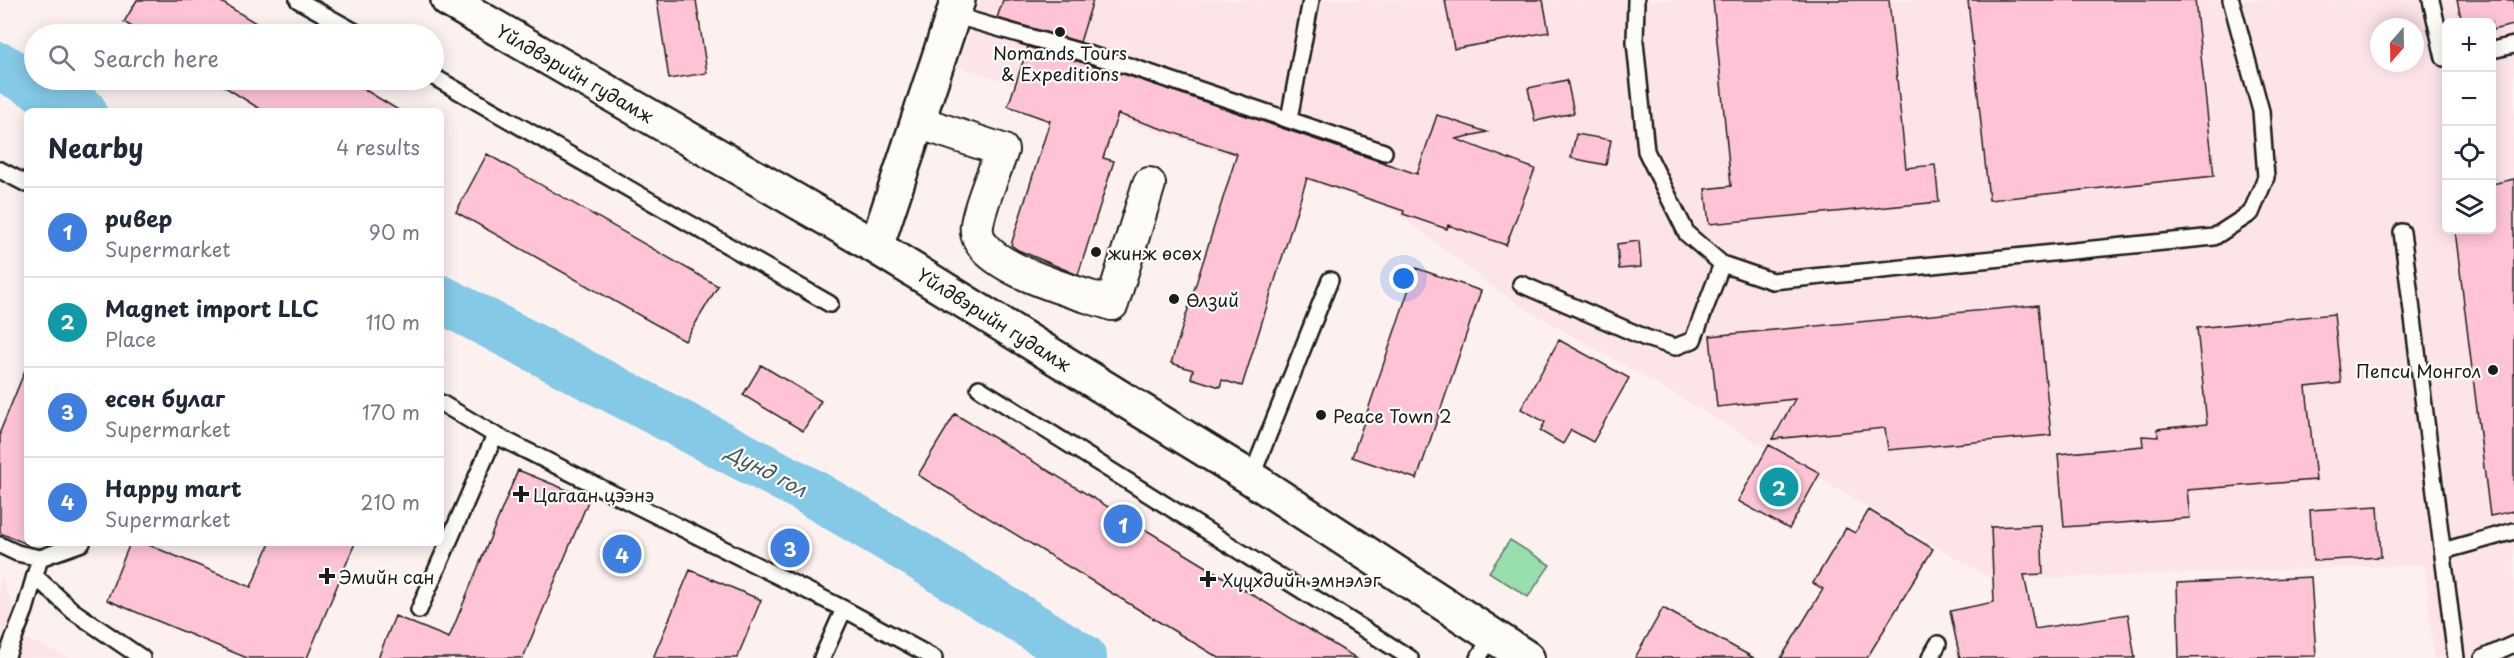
<!DOCTYPE html>
<html lang="en">
<head>
<meta charset="utf-8">
<style>
  :root { --surface:#fff; --page:#f2f2f3; --text:#1f2937; --muted:#747a83; --line:#e0e1e3; --accent:#1c1c1c }
  body { margin:0; font-family:"Playpen Sans",sans-serif; background:var(--page); color:var(--text) }
  .controls { position:absolute; right:18px; top:18px; display:grid; overflow:hidden; border-radius:9px; box-shadow:0 3px 15px #0003 }
  .controls button { width:54px; height:54px; display:grid; place-items:center; padding:0; border:0; border-bottom:2px solid var(--line); background:var(--surface); color:var(--text); font:30px sans-serif }
  .compass { position:absolute; left:2370px; top:18px; width:54px; height:54px; border-radius:50%; background:var(--surface); box-shadow:0 3px 15px #0003; rotate:200deg }
  .you { position:absolute; left:1404px; top:279px; width:21px; height:21px; margin:-15px; border:4px solid #fff; border-radius:50%; background:#1a73e8; box-shadow:0 0 0 9px #1a73e833 }
  .badge { display:grid; place-items:center; width:39px; height:39px; border-radius:50%; background:var(--accent); color:#fff; font-size:20px; font-weight:700 }
  .pin { position:absolute; translate:-50% -50%; border:3px solid #fff; box-shadow:0 2px 6px #0006 }
  .list { margin:0; padding:0; list-style:none }
  h2 { display:flex; justify-content:space-between; align-items:center; height:78px; margin:0; padding:0 24px; font-size:26px }
  h2 small { font-size:20px; font-weight:400; color:var(--muted) }
  .list li { display:grid; grid-template-columns:39px 1fr auto; gap:18px; align-items:center; box-sizing:border-box; height:90px; padding:0 24px; border-top:2px solid var(--line) }
  .list b { display:block; font-size:22px; white-space:nowrap }
  .list p { margin:0; font-size:20px; white-space:nowrap; color:var(--muted) }
  .list em { font-size:20px; font-style:normal; color:var(--muted) }
  .icon { flex:none; width:33px; height:33px; fill:none; stroke:currentColor; stroke-width:2; stroke-linecap:round; stroke-linejoin:round }
  .map { position:relative; flex:none; width:2514px; height:658px; overflow:hidden }
  .search { position:absolute; background:var(--surface); box-shadow:0 3px 15px #0003; left:24px; top:24px; width:420px; height:66px; display:flex; align-items:center; gap:15px; box-sizing:border-box; padding:0 21px; border-radius:33px; color:var(--muted); font-size:22px }
  .panel { position:absolute; background:var(--surface); box-shadow:0 3px 15px #0003; left:24px; top:108px; width:420px; height:438px; border-radius:9px }
  .map>svg:first-child { display:block }
  .built { fill:#fde4e8; fill-rule:evenodd }
  .green { fill:#98dfad; stroke:#5a7e64; stroke-width:1.5 }
  .lines { fill:none; stroke-linecap:round; stroke-linejoin:round }
  .river { stroke:#84c9e5; stroke-width:48 }
  .building { fill:#fec4d6; stroke:#1c1c1c; stroke-width:1.5 }
  .service-casing { stroke:#1c1c1c; stroke-width:20 }
  .minor-casing { stroke:#1c1c1c; stroke-width:36 }
  .secondary-casing { stroke:#1c1c1c; stroke-width:38 }
  .service { stroke:#fdfcf7; stroke-width:15 }
  .minor { stroke:#fdfcf7; stroke-width:32 }
  .secondary { stroke:#fdfcf7; stroke-width:33 }
  .poi-dot { fill:#1c1c1c; stroke:#fdfcf7; stroke-width:2 }
  .labels { text-anchor:middle; dominant-baseline:central; stroke-width:4.5; stroke-linejoin:round; paint-order:stroke }
  .poi-label { font-size:18px; fill:#1c1c1c; stroke:#fdfcf7; text-anchor:start }
  .street-label { font-size:18px; fill:#1c1c1c; stroke:#fdfcf7 }
  .water-label { font-size:20px; font-style:italic; fill:#405962; stroke:#fdfcf7 }
</style>
</head>
<body>
<div class="map">
<svg width="2514" height="658" viewBox="0 0 2514 658">
  <rect width="100%" height="100%" fill="#fdf1f0"/>
  <filter id="ink" filterUnits="userSpaceOnUse"><feTurbulence type="fractalNoise" baseFrequency=".0167" numOctaves="2"/><feDisplacementMap in="SourceGraphic" scale="12" xChannelSelector="R" yChannelSelector="G"/><feConvolveMatrix kernelMatrix="1 2 1 2 8 2 1 2 1" color-interpolation-filters="sRGB"/></filter>
  <g filter="url(#ink)">
    <path class="built" d="M980,0H2514V651L2497,658H2433L2425,565L1994,580L1508,298L1392,209L958,66ZM2446,22H2492V230H2446ZM2379,27H2415V63H2379Z
      M0,574L25,638L70,658H0Z"/>
    <path class="green" d="M1510,540L1550,565L1528,597L1489,572Z"/>
    <g class="lines">
      <path class="river" d="M0,66L83,111
        M441,299L807,490L919,556L1083,658"/>
    </g>
    <path class="building" d="M137,0H218L274,34H143L124,22Z
      M657,0H696L707,73L669,79Z
      M1003,0H1093L1080,42L997,18Z
      M1445,0H1543L1549,32L1454,49Z
      M1713,0H1889L1906,168L1935,165L1939,202L1709,224L1705,189L1731,186Z
      M1968,0H2195L2214,176L1989,200Z
      M2457,0H2514V25L2492,30V22H2462Z
      M1028,47L1126,75L1417,174L1437,115L1487,132L1456,139L1535,169L1506,245L1448,225L1447,229L1403,214L1404,211L1307,178L1242,386L1222,380L1220,387L1191,378L1193,370L1171,363L1237,154L1118,114L1103,158L1114,161L1078,275L1018,250L1011,245L1050,121L1008,106Z
      M214,80H349L400,111H263Z
      M1567,80L1574,113L1535,121L1528,88Z
      M1576,134L1611,140L1606,165L1571,158Z
      M487,154L718,286L685,341L456,212Z
      M2514,179V511L2490,516L2455,230H2492V184Z
      M1639,241L1641,267L1619,269L1617,244Z
      M1416,268L1481,291L1417,479L1352,457Z
      M2038,305L2051,435L1888,450L1885,428L1773,439L1795,399L1717,407L1710,336Z
      M2334,314L2341,383L2306,387L2316,480L2187,490L2190,518L2064,527L2058,454L2143,446L2142,436L2158,437L2157,429L2207,424L2197,328Z
      M1559,340L1629,378L1593,442L1571,430L1563,444L1540,431L1545,422L1521,409Z
      M761,365L821,401L803,431L743,395Z
      M26,368L27,369V544L0,533V432Z
      M955,414L1184,553L1356,658H1219L1146,614L918,475Z
      M1769,445L1820,473L1789,529L1738,501Z
      M518,470L589,499L523,658H378L395,616L449,638Z
      M2378,506L2381,557L2313,561L2310,510Z
      M1869,510L1933,549L1867,658H1781L1823,589L1813,583L1846,528L1855,533Z
      M2041,525L2043,574L2024,575L2035,629L2128,614L2135,658H1960L1950,611L1994,602L1991,527Z
      M130,543H144L251,587L270,543H355L307,658H247L107,600Z
      M690,570L761,600L737,658H653Z
      M2311,577L2316,656L2179,658L2177,583Z
      M1663,608L1754,658H1635Z"/>
    <g class="lines">
      <g class="service-casing">
        <path id="service" d="M298,0L359,34
          M1636,0L1635,42L1646,151L1687,234L1722,264L1772,281L2214,237L2251,213L2266,177L2261,111L2231,0
          M2431,0L2444,58H2446
          M953,15L1129,66L1384,152
          M2492,50L2514,45
          M434,77L830,304
          M1289,119L1311,0
          M0,170L27,184
          M2402,232L2456,658
          M1521,284L1646,338L1675,347L1693,340L1722,264
          M979,388L1410,658
          M441,403L495,435L844,609L934,658
          M1251,478L1330,280
          M0,545L17,553L40,558L82,543
          M2443,551L2514,531
          M35,576L73,611L142,658
          M419,610L495,435
          M6,658L25,610L40,558
          M822,658L844,609
          M1478,658L1493,635
          M1930,658L1938,644
          M2483,658L2514,644"/>
      </g>
      <g class="minor-casing">
        <path id="minor" d="M918,122L1002,150C995,172 980,203 977,225C971,267 1080,293 1112,304L1149,184"/>
      </g>
      <g class="secondary-casing">
        <path id="secondary" d="M448,0L876,247L1251,478L1527,658
          M876,247L958,0"/>
      </g>
      <use href="#service" class="service"/>
      <use href="#minor" class="minor"/>
      <use href="#secondary" class="secondary"/>
    </g>
  </g>
  <g class="poi-dot">
    <circle cx="1060" cy="32" r="6"/>
    <circle cx="1096" cy="252" r="6"/>
    <circle cx="1174" cy="299" r="6"/>
    <circle cx="2493" cy="370" r="6"/>
    <circle cx="1321" cy="415" r="6"/>
    <path d="M518 485h6v6h6v6h-6v6h-6v-6h-6v-6h6z"/>
    <path d="M324 567h6v6h6v6h-6v6h-6v-6h-6v-6h6z"/>
    <path d="M1205 570h6v6h6v6h-6v6h-6v-6h-6v-6h6z"/>
  </g>
  <g class="labels">
    <g class="poi-label">
      <text x="1060" y="52" text-anchor="middle">Nomands Tours<tspan x="1060" dy="21">&amp; Expeditions</tspan></text>
      <text x="1108" y="252">жинж өсөх</text>
      <text x="1186" y="299">Өлзий</text>
      <text x="2481" y="370" text-anchor="end">Пепси Монгол</text>
      <text x="1333" y="415">Peace Town 2</text>
      <text x="533" y="494">Цагаан цээнэ</text>
      <text x="339" y="576">Эмийн сан</text>
      <text x="1222" y="579">Хүүхдийн эмнэлэг</text>
    </g>
    <g class="street-label">
      <text transform="translate(575 73) rotate(30)">Yйлдвэрийн гудамж</text>
      <text transform="translate(994 319) rotate(32)">Yйлдвэрийн гудамж</text>
    </g>
    <g class="water-label">
      <text transform="translate(767 470) rotate(28)">Дунд гол</text>
    </g>
  </g>
</svg>
<div class="controls">
<button>+</button>
<button>−</button>
<button><svg class="icon" aria-label="locate" viewBox="0 0 24 24"><circle cx="12" cy="12" r="6"/><path d="M12 2v4M12 18v4M2 12h4M18 12h4"/></svg></button>
<button><svg class="icon" aria-label="layers" viewBox="0 0 24 24"><path d="M12 4l9 5-9 5-9-5zM3 14l9 5 9-5"/></svg></button>
</div>
<svg class="compass" viewBox="-18 -18 36 36"><path d="M0-13l5 13h-10z" fill="#e53935"/><path d="M0 13l5-13h-10z" fill="#747a83"/></svg>
<div class="you"></div>
<div class="pin badge" style="left:1123px;top:524px;background:#3f7fe0">1</div>
<div class="pin badge" style="left:1779px;top:487px;background:#0f9aa8">2</div>
<div class="pin badge" style="left:790px;top:548px;background:#3f7fe0">3</div>
<div class="pin badge" style="left:622px;top:554px;background:#3f7fe0">4</div>
<div class="search"><svg class="icon" aria-label="search" viewBox="0 0 24 24"><circle cx="10" cy="10" r="6"/><path d="M15 15l6 6"/></svg>Search here</div>
<section class="panel">
<h2>Nearby<small>4 results</small></h2>
<ul class="list">
<li><span class="badge" style="background:#3f7fe0">1</span><div><b>ривер</b><p>Supermarket</p></div><em>90 m</em></li>
<li><span class="badge" style="background:#0f9aa8">2</span><div><b>Magnet import LLC</b><p>Place</p></div><em>110 m</em></li>
<li><span class="badge" style="background:#3f7fe0">3</span><div><b>есөн булаг</b><p>Supermarket</p></div><em>170 m</em></li>
<li><span class="badge" style="background:#3f7fe0">4</span><div><b>Happy mart</b><p>Supermarket</p></div><em>210 m</em></li>
</ul>
</section>
</div>
</body>
</html>
